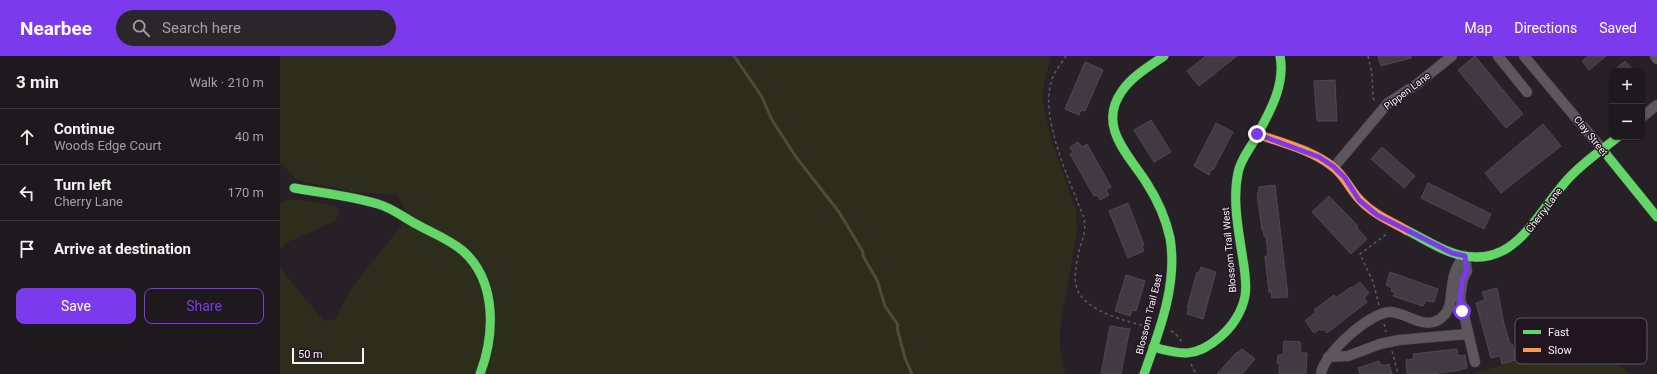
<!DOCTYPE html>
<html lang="en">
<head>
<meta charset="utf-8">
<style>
  :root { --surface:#1d191d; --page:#2a262a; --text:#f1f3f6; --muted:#a0a0a4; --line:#3b383b; --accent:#7c3aed }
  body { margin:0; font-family:Roboto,sans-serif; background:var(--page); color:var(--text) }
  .controls { position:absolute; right:12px; top:12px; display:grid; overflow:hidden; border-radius:8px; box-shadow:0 1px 3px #0004 }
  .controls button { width:36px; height:36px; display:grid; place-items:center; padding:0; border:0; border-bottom:1px solid var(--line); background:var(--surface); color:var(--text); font:20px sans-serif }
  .scale { position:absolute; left:12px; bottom:10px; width:72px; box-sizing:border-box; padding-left:4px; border:2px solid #faf1f9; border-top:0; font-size:11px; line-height:14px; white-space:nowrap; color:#faf1f9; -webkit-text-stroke:3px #211520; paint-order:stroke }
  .stop { position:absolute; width:12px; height:12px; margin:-9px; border:3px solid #7c3aed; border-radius:50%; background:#fff }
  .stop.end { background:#7c3aed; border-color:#fff; box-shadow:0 1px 4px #0008 }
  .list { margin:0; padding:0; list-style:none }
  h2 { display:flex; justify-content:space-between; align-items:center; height:52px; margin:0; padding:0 16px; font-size:17px }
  h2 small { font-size:13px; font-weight:400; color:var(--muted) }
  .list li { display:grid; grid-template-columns:26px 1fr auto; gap:12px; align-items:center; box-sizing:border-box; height:56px; padding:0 16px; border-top:1px solid var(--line) }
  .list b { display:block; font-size:15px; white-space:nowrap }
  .list p { margin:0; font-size:13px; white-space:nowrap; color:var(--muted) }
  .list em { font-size:13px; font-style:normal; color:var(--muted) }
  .actions { display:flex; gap:8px; padding:12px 16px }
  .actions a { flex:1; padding:9px 0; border:1px solid var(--accent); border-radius:8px; text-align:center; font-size:14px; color:var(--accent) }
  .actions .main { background:var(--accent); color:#fff }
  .icon { flex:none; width:22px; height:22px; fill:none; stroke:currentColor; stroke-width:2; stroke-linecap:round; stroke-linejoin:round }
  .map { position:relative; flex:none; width:1377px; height:318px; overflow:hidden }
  header { display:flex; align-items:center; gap:24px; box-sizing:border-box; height:56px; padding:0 20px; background:var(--accent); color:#fff }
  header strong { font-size:19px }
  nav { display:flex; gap:22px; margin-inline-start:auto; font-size:14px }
  .search { width:280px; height:36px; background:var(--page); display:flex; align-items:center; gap:10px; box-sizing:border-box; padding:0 14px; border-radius:22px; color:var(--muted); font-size:15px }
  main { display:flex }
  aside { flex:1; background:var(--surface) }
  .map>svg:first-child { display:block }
  .green { fill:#2c2d1b }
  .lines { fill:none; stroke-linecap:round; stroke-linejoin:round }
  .stream { stroke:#4c4e31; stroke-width:3 }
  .building { fill:#423a42; stroke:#4f494f }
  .street-casing { stroke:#423d42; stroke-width:11 }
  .fast-casing { stroke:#423d42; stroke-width:10 }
  .slow-casing { stroke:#423d42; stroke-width:10 }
  .path { stroke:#5e5a5e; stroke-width:1.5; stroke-dasharray:3 3; stroke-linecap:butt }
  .street { stroke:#5d575d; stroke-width:10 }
  .fast { stroke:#63d668; stroke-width:9 }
  .slow { stroke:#ff974d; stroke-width:9 }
  .route { stroke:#7c3aed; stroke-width:5 }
  .labels { text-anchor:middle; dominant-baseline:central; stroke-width:3; stroke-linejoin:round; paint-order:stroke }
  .street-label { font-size:10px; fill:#faf1f9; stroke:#211520 }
  .key { fill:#211520; stroke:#625761; stroke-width:1 }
  .key-label { font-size:11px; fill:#faf1f9 }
</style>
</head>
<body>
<header>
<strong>Nearbee</strong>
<div class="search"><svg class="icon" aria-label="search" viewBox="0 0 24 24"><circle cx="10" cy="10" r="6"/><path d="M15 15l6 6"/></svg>Search here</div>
<nav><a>Map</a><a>Directions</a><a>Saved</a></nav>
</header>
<main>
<aside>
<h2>3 min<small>Walk · 210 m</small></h2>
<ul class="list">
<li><svg class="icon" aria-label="ahead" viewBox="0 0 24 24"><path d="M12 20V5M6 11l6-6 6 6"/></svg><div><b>Continue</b><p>Woods Edge Court</p></div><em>40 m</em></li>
<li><svg class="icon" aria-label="left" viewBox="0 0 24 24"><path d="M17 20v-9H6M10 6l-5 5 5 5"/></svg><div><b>Turn left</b><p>Cherry Lane</p></div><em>170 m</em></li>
<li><svg class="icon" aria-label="arrive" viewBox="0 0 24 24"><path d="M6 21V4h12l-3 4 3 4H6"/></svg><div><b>Arrive at destination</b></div></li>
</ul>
<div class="actions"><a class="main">Save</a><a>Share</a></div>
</aside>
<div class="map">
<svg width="1377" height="318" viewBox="0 0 1377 318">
  <rect width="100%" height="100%" fill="#272127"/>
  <path class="green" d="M0,0H771L764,28L762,42L771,83L796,154L797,175L780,272C779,289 781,302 786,318H0V212L44,265L55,263L69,236L82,218L121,171L124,151L117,139L72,136L17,124L0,106Z
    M12,143L55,149L60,157L55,165L6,187L0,193V147Z
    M1281,292C1307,293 1329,303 1351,318H1191Z"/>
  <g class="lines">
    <path class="stream" d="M454,0L482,41L492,64L516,101L559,156L583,196V200L597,224L605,250L618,269L617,272L625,302L632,318"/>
  </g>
  <path class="building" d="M926,0H957L919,30L907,15Z
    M1098,0H1131V2L1101,10Z
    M1195,0L1243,58L1226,72L1178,14Z
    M1308,0H1326L1309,14L1302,5Z
    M1345,5L1354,15H1333Z
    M805,6L823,14L805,55L801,54L799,59L785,53Z
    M1055,24L1057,65H1037L1034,25Z
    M871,64L891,96L874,106L854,74Z
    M936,67L953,76L933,114L931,113L929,119L914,110Z
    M1263,68L1281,90L1221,137L1205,117Z
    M798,86L802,91L807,88L831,131L826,134L829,139L820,144L817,139L814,140L790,98L793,96L790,91Z
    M1102,91L1135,120L1124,132L1091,103Z
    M1148,127L1211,158L1204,173L1141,142Z
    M995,129L1008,241L992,242L991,236H989L985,200H988L986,180H984L983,174H982L977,137H979V131Z
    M1049,140L1078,170L1077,172L1087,183L1071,198L1032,156Z
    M848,147L864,189L862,190L864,195L848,202L829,155Z
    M921,211L936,216L923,263L907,258L909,252H907L917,216L919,217Z
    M1110,216L1158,233L1154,246L1146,245L1143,250L1113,240L1115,237L1111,235L1112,232L1106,229Z
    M846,219L865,225L856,255L852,254L850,260L835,255Z
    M1080,226L1089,237L1084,242L1087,246L1047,277L1044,273L1042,275L1040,273L1034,277L1025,265L1036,256L1034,254L1054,239L1056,242L1071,231L1072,232Z
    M1217,232L1224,268L1230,288H1232L1236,304L1222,308L1220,300L1211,302L1196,247L1205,244L1202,236Z
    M830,270L850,273L848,281L841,318H821Z
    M1004,285L1020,286L1021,297H1027L1026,318H999L1000,307H997L998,299H1003Z
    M962,293L975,303L962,318H937L957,296L958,297Z
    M1177,293L1178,300L1185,299L1187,312L1181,313V314L1176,315L1151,318H1127L1126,304L1134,303L1133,298Z
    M1099,305L1100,309L1102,308L1103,310L1109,308L1112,318H1080L1078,312Z"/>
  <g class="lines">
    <g class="street-casing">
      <path id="street" d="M1218,0L1247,36
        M1244,0L1322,93
        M1375,0L1377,3
        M1362,61L1377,49
        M1054,111L1108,47L1137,28L1172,0
        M1185,200L1187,215L1183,223L1180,242L1195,306
        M1048,301L1068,300L1100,288L1119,284L1187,278
        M1041,318C1043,298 1091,255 1111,256C1127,257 1144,274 1160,263C1172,254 1170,243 1172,230C1173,219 1177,208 1185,200"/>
    </g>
    <g class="fast-casing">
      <path id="fast" d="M1322,93L1377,161
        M14,132C42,137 71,140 98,148C112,152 123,161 136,168C152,177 169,183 183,195C217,225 215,279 200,318
        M1126,174C1141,181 1157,192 1173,197C1233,217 1254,161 1287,124C1301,108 1320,95 1338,81
        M873,291C901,299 916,302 940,281C952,271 962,256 965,240C967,229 965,216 963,204C959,177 952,145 958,117C960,105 968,95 974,85C988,59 1006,30 1000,0
        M864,318C879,276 898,228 890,182C886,163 877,143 866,126C848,98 817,70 842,35C852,20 870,10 884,0"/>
    </g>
    <g class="slow-casing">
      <path id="slow" d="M977,78C1002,87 1032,94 1053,111C1065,120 1070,134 1080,144C1093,158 1110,165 1126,174"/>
    </g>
    <path class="path" d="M786,0C781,8 773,17 771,27C760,63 791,128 804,162C807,181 800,185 798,201C796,209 794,221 796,229C801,255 847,265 868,271
      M1088,0L1092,17L1093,42L1096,46
      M1099,249L1093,226L1080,198L1108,177
      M1104,268L1106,276
      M891,275L895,277L902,286
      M1112,295L1118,318
      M911,308L916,318"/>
    <use href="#street" class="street"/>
    <use href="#fast" class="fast"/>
    <use href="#slow" class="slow"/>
  </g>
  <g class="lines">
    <path class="route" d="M977,78L1039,101L1054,111L1065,122L1079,144L1097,159L1172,197L1185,200L1187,215L1183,222L1180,242L1182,255"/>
  </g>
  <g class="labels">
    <g class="street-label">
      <text transform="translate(1127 35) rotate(-37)">Pippen Lane</text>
      <text transform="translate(1311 80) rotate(51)">Clay Street</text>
      <text transform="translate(1264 154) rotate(-53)">Cherry Lane</text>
      <text transform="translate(949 194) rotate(-95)">Blossom Trail West</text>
      <text transform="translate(869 258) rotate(-76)">Blossom Trail East</text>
    </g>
  </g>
  <rect x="1235" y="262" width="132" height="46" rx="6" class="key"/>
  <rect x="1243" y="274" width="18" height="4" fill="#63d668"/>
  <rect x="1243" y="292" width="18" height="4" fill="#ff974d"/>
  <g class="key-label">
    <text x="1268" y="280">Fast</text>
    <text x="1268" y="298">Slow</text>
  </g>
</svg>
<div class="controls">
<button>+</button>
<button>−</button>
</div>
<div class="scale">50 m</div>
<div class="stop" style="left:1182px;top:255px"></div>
<div class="stop end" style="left:977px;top:78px"></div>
</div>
</main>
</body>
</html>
